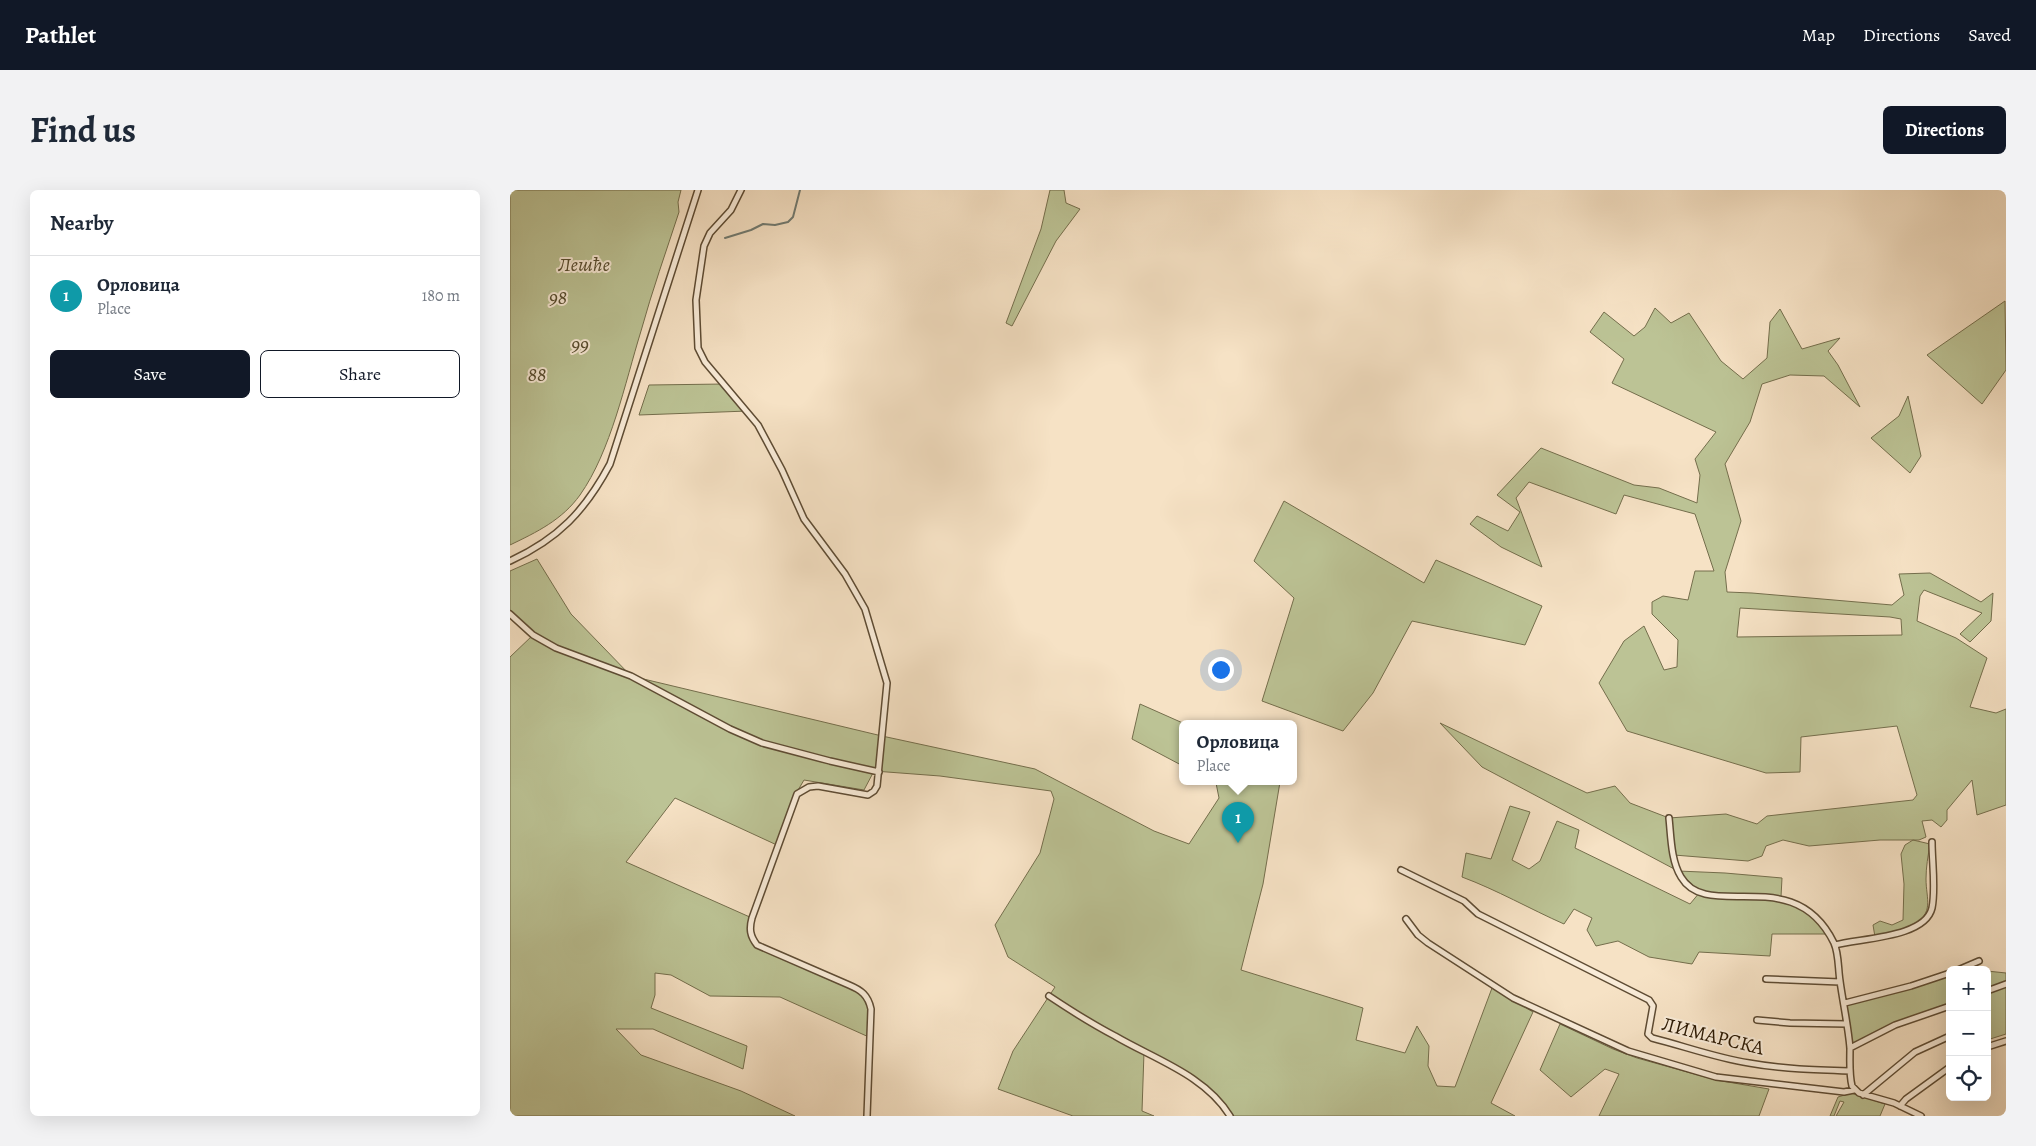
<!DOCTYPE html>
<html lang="en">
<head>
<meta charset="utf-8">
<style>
  :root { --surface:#fff; --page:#f2f2f3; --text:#1f2937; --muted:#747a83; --line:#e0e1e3; --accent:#111827 }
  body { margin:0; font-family:Alegreya,serif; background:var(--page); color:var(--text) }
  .controls { position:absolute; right:15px; bottom:15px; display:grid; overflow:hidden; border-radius:8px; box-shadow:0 5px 20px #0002 }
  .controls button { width:45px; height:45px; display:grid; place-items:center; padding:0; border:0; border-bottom:1px solid var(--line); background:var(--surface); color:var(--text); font:25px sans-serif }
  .you { position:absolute; left:710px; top:479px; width:18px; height:18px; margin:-12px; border:4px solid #fff; border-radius:50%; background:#1a73e8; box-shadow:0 0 0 8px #1a73e833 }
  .badge { display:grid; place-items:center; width:32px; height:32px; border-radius:50%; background:var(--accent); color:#fff; font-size:16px; font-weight:700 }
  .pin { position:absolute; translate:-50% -41px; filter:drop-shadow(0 1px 2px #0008) }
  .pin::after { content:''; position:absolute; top:26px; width:18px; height:15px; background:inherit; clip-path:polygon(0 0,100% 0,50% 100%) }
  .popup { position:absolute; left:669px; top:530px; width:118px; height:65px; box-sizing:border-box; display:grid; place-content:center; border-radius:8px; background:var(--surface); filter:drop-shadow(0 1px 4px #0005); font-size:16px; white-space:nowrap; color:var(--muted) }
  .popup b { font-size:19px; color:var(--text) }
  .popup::after { content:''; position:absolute; left:50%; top:100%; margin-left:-10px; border:10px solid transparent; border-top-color:var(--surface) }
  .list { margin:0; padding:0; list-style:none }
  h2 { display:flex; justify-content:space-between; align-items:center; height:65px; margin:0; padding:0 20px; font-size:21px }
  h2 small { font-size:16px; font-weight:400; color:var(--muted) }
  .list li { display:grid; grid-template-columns:32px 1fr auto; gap:15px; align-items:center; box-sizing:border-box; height:80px; padding:0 20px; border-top:1px solid var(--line) }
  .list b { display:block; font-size:19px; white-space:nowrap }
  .list p { margin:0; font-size:16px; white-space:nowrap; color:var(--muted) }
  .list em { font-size:16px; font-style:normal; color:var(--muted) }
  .actions { display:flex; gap:10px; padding:15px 20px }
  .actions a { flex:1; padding:11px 0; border:1px solid var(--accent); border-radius:8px; text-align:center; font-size:18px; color:var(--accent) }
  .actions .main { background:var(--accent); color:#fff }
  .icon { flex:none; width:28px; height:28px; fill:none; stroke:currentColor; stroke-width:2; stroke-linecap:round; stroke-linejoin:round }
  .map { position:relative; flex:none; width:1496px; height:926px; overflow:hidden; border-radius:8px }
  header { display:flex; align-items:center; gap:30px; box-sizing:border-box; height:70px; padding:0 25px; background:var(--accent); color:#fff }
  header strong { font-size:24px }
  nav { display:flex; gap:28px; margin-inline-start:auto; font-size:18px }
  .intro { display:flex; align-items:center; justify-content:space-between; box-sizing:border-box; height:120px; padding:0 30px }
  h1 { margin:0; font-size:35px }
  .button { padding:12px 22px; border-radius:8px; background:var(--accent); color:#fff; font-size:18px; font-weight:700 }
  main { display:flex; gap:30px; padding:0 30px }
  aside { flex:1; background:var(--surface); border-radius:8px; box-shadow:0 5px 20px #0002 }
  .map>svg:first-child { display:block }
  .green { fill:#bcc395; stroke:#746e4c; fill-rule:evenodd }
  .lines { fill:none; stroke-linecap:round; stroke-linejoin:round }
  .stream { stroke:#717b72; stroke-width:2 }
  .minor-casing { stroke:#5e4c34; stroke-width:8 }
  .minor { stroke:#f9ecd9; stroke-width:5 }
  .labels { text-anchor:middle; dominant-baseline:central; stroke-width:4; stroke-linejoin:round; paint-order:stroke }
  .park-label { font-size:20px; font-style:italic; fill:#574d30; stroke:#f9ecd9 }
  .street-label { font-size:20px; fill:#2c1a04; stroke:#f9ecd9 }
</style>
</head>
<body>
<header>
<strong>Pathlet</strong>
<nav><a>Map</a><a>Directions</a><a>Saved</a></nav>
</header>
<div class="intro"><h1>Find us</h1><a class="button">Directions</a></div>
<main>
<aside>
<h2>Nearby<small></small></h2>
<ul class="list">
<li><span class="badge" style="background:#0f9aa8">1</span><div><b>Орловица</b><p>Place</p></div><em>180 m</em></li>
</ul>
<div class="actions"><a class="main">Save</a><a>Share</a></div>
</aside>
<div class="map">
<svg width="1496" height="926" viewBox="0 0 1496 926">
  <rect width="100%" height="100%" fill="#f6e2c5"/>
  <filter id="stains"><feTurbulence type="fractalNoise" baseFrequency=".004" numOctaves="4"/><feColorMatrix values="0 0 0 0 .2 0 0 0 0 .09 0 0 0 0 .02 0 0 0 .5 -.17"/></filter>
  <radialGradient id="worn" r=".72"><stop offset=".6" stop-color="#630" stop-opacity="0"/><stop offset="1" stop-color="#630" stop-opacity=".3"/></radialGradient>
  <path class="green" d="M0,0H171L168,12L169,22C156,62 142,101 131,141C115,193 101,261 70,305C52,330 27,342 0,355Z
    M540,0H554L556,13L570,19L546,51L502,136L496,133L531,39Z
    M1495,111L1496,180L1472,214L1417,165Z
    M1145,118L1161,133L1179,123L1211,171L1233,189L1257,168L1260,132L1270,119L1292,159L1330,148L1318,161L1328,175L1350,217L1314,186L1280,185L1252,194L1240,232L1215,274L1231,331L1215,382L1217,402L1242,403L1382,415L1394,405L1389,384L1420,383L1471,412L1483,403L1481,431L1460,452L1450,444L1472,423L1414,400L1410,406L1407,431L1446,448L1477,468L1460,517L1486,523L1496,519V615L1467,625L1462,590L1437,620V630L1431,637L1422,630L1412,631L1416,647L1409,650H1370L1299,656L1273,650L1256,656L1252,666L1238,671L1164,665L1168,681L1215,683L1272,688L1271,707L1299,721L1318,744H1262L1260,766L1189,762L1182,774L1139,767L1108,751L1086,756L1077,740L1082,728L1064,719L1054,734C1020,719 987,700 952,687L956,663L981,669L1000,616L1020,622L1002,670L1019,679L1030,671L1047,631L1069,640L1065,658L1180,714L1190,702L1168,681L972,577L930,533L1077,603L1105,596L1120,613L1159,628L1216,624L1247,634L1257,626L1403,610L1407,605L1387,536L1291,547L1290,582L1256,583L1117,541L1089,493L1114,451L1134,436L1154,480L1167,477L1168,450L1142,424V412L1153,406L1178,410L1185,381H1204L1185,324L1114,305L1106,324L1019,292L1006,308L1032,377L991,357L960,334L967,326L998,341L1010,322L987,305L1031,258L1124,295L1149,298L1187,313L1190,285L1185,269L1206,242L1102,193L1114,169L1080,142L1094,122L1124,146L1135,137ZM1230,418L1380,427L1391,429L1392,445L1227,447Z
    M214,194L238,221L129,225L139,195Z
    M1398,206L1411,266L1400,283L1361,248L1389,226Z
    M774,311L914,393L926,370L1032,416L1015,455L902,431L863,503L833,541L752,511L784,408L744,371Z
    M27,369L61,424L121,486L372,546L525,579L644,641L679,654L709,608L706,593L704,592H770L753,694L731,780L853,818L846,850L895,863L907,836L919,856L918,876L927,896L945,897L982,798L1023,822L981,913L1005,926H720L696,898L634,862L632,921L644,926H563L488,899L503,861L545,797L498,767L485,735L530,663L544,609L541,601L430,586L364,581L354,600L294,590L284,607L269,656L165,608L116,672L242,728L240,744L247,755L352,801L360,812L361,848L270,807L200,806L161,785L145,783V805L141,818L237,856L233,879L143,839H106L131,865L231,901L285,926H0V467L23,445L0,424V381Z
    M630,514L675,534H673V576L622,549Z
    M1403,650L1420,654C1418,666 1416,677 1416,689C1416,709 1425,723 1402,736C1392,742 1376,744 1365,747L1363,735L1370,731L1382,735L1393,730L1394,694L1391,664L1395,655Z
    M1477,781L1496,783V844L1477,850Z
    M1440,783V827L1436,817L1398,830L1340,858L1335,813Z
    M1050,834L1103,859L1127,868L1206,890L1259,899L1249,926H1089L1109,884L1095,879L1061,907L1030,880Z
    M1341,903L1375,914L1370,926H1326L1334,912L1330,911L1324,926H1320L1328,907Z"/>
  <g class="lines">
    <path class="stream" d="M215,48L241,40L253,34L265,35L278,32L283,27L290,0"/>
    <g class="minor-casing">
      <path id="minor" d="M231,0L221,20L200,43L194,56L186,110L188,158L195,172L248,235L272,280L294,329L335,384L355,419L377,493L367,596L364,601L358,605L308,596L299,597L287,604L242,728C239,739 240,746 247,755L339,795C351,800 358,805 361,819L357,926
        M0,371C48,349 75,321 100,274L188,0
        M0,424L23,445L46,458L121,486L220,539L252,553L320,571L369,582
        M1159,628C1161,647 1161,671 1171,687C1198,733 1284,671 1324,753C1329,764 1328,779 1330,791C1333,813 1338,835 1340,858C1340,871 1339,884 1342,896L1349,903L1384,913L1411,926
        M891,680L954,711L968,724L1139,810L1143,816L1138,844L1142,848C1174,856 1206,868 1239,873C1272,879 1306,880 1340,881
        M896,729L908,745L918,753L1003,808L1118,861L1206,887L1334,902L1344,900
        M1325,755C1350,748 1415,748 1422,718C1426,699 1422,672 1422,652
        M1448,780L1469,771
        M1256,789L1330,792
        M1477,801L1496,794
        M539,806C560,820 582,834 605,846C644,869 695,885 720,926
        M1335,813L1401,796L1440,783
        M1247,830L1280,833L1337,834
        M1477,857L1496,851
        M1340,858L1385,835L1440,816
        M1353,905L1405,862L1440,846
        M1390,916L1396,909L1440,877"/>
    </g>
    <use href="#minor" class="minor"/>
  </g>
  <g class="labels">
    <g class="park-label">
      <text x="74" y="74">Лешће</text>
      <text x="48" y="107">98</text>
      <text x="70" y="154">99</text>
      <text x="27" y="184">88</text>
    </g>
    <g class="street-label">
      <text transform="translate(1203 846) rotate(14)">ЛИМАРСКА</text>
    </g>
  </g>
  <rect width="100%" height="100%" filter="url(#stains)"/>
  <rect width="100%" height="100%" fill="url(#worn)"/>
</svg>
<div class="controls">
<button>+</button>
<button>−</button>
<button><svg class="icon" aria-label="locate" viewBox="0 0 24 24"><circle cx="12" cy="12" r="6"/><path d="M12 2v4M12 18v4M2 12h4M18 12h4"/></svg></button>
</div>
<div class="you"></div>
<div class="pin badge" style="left:728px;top:653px;background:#0f9aa8">1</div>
<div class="popup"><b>Орловица</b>Place</div>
</div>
</main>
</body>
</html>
